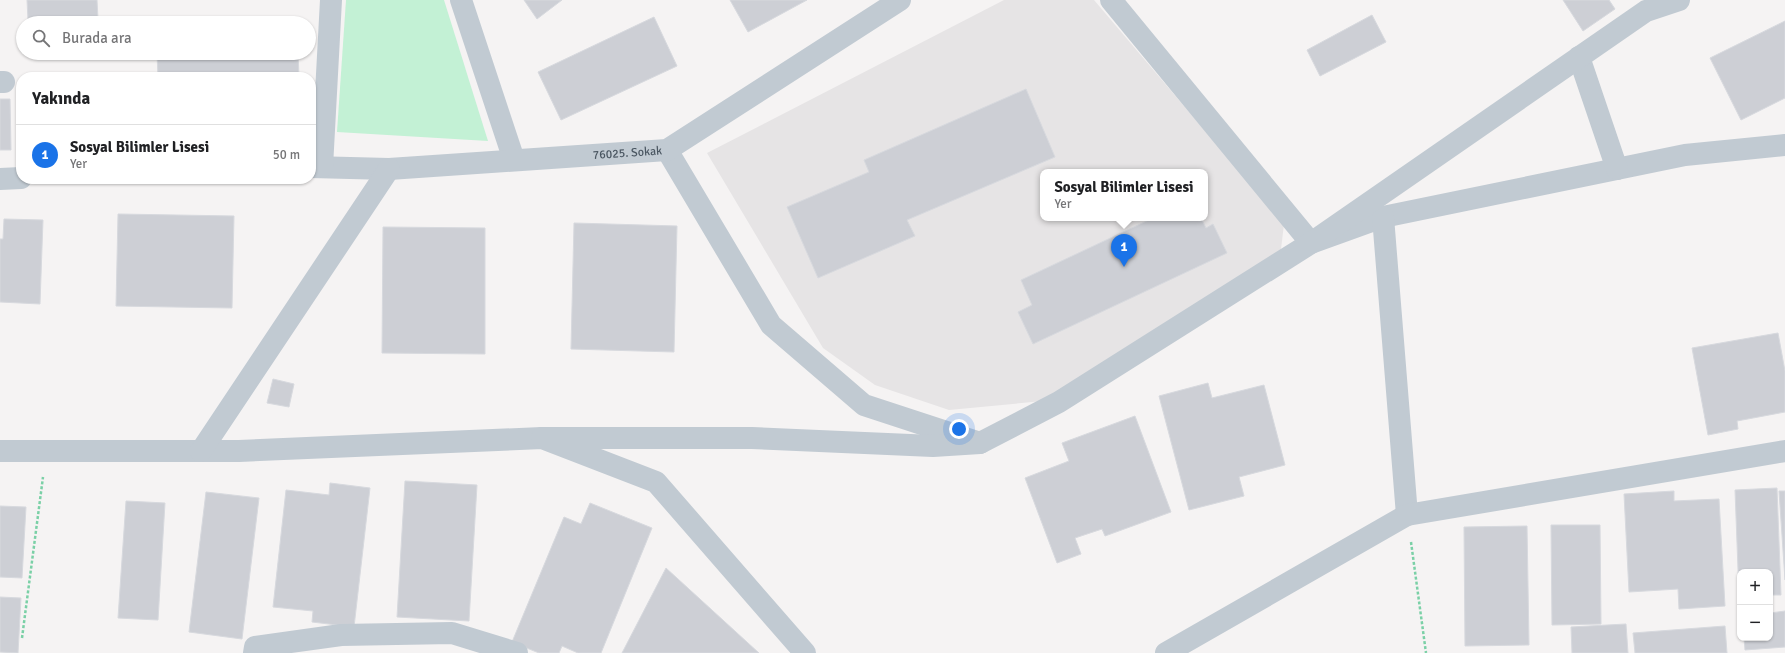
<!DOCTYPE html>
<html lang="tr">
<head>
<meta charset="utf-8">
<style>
  :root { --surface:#fff; --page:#f6f6f6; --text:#202124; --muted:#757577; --line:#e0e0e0; --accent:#1a73e8 }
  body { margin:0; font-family:Signika,sans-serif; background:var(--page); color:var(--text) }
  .controls { position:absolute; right:12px; bottom:12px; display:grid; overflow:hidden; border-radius:8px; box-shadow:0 1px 3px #0004 }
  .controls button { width:36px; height:36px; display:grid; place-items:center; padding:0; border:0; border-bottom:1px solid var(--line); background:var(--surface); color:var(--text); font:20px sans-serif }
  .you { position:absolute; left:959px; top:429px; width:14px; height:14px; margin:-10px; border:3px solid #fff; border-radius:50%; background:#1a73e8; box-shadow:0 0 0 6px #1a73e833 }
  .badge { display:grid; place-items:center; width:26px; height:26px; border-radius:50%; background:var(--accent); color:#fff; font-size:13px; font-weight:700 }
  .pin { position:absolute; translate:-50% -33px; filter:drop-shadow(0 1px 2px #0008) }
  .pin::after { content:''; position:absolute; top:21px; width:14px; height:12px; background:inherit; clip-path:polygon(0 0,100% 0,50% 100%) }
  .popup { position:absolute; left:1040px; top:169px; width:168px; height:52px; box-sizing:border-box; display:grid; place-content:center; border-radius:8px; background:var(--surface); filter:drop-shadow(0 1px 3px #0005); font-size:13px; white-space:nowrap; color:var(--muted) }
  .popup b { font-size:15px; color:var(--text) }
  .popup::after { content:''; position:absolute; left:50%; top:100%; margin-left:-8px; border:8px solid transparent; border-top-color:var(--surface) }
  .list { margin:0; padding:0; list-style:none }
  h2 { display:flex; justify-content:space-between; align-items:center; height:52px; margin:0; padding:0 16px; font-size:17px }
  h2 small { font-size:13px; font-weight:400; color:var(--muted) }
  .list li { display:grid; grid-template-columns:26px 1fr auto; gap:12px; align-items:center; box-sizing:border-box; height:60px; padding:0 16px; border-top:1px solid var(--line) }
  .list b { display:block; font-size:15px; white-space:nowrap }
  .list p { margin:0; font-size:13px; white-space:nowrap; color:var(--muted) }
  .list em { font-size:13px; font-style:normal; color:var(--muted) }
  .icon { flex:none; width:22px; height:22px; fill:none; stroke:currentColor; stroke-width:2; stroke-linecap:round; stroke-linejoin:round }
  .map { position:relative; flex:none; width:1785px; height:653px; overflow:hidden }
  .search { position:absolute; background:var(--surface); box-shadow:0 1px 3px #0004; left:16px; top:16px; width:300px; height:44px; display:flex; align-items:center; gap:10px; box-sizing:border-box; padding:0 14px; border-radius:22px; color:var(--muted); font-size:15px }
  .panel { position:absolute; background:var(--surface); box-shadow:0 1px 3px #0004; left:16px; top:72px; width:300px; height:112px; border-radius:16px }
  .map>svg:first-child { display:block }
  .education { fill:#e6e4e5; fill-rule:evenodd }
  .green { fill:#c3f1d5 }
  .building { fill:#cdcfd5; stroke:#d7d9de }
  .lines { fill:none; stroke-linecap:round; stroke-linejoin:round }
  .path { stroke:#7ad0a6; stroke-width:2.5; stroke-dasharray:3 2; stroke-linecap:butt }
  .minor { stroke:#c1cad2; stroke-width:22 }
  .tertiary { stroke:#c1cad2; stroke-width:22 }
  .labels { text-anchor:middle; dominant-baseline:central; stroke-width:3; stroke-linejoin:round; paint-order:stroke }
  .street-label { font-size:12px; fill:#4a5661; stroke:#fff }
</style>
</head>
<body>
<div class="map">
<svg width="1785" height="653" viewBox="0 0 1785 653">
  <rect width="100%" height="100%" fill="#f5f3f3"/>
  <path class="education" d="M1004,0H1094L1284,224L1279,266L1043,401L949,410L875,385L823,348L707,153ZM1043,172H1205V218H1043Z"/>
  <path class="green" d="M346,0H444L488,141L337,132Z"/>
  <path class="building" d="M27,0H97L98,19L28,20Z
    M524,0H562L537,19Z
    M730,0H807L748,32Z
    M1563,0H1609L1615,9L1583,31Z
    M1372,15L1386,42L1320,76L1307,50Z
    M654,17L677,66L561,120L538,72Z
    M1785,21V98L1741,120L1710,58Z
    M157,53H298L299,77H158Z
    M1026,89L1055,157L907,220L915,236L818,278L787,207L869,172L864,160Z
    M0,99H10L11,150H0Z
    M118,214L234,216L232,308L116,306Z
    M1153,218H1201L1206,228L1213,224L1227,253L1033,344L1018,312L1032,305L1021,280Z
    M4,219L43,220L40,304L0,302V239H3Z
    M574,223L677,226L674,352L571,349Z
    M383,227L485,228V354L382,353Z
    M1778,333L1785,371V412L1737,421L1738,429L1708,435L1692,348Z
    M273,379L294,384L289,407L267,403Z
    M1208,383L1212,398L1264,385L1285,465L1239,477L1244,496L1189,510L1159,396Z
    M1135,416L1171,512L1105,536L1102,529L1075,538L1081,554L1057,563L1025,478L1069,461L1062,443Z
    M405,481L477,485L469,621L397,617Z
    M330,483L370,488L354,627L312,622L313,611L273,607L286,490L329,495Z
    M1777,488L1781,595H1770V572H1740L1739,596L1735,490Z
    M1674,491V501L1719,499L1725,606L1679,609L1678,589L1629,592L1624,494Z
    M1779,491H1785V580Z
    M206,492L259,498L242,639L189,632Z
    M126,501L165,503L158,620L118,618Z
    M590,503L652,528L601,653H578L562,646L559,653H539L512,642L564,517L581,524Z
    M0,506L26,507L22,578L0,577Z
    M1551,525H1600L1601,624L1552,625Z
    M1527,526L1529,645L1465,646L1464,527Z
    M666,568L759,653H622Z
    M0,597L21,598L18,653L0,652Z
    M1785,611V647L1745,650L1744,638H1770V613Z
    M1626,624L1628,653H1572L1571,627Z
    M1725,626L1727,653H1635L1633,633Z"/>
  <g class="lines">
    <path class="path" d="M1411,542L1426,653
      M22,638L43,477"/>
    <g class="minor">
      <path d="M461,0L514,160"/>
      <path d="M1111,0L1311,243L1383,217L1685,155L1785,145"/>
      <path d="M1579,57L1617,169"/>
      <path d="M0,82H4"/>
      <path d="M667,150L771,325L864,405L980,443"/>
      <path id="s1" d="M311,167L389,169L667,150L900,0"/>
      <path d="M322,167L331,0"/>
      <path d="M0,179L21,178"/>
      <path d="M1383,217L1407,515"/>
      <path d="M0,451H239L542,438L656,482L805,653"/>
      <path d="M201,451L389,169"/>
      <path d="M254,653L255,647L341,635L452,633L517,653"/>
      <path d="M1166,653L1407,515L1785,451"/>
    </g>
    <path class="tertiary" d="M542,438H752L933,446L980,443L1059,402L1311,243L1646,11L1679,0"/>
  </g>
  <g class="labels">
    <g class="street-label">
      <text stroke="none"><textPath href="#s1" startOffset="317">76025. Sokak</textPath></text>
    </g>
  </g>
</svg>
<div class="controls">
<button>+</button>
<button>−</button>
</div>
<div class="you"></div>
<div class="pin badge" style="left:1124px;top:267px">1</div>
<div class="popup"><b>Sosyal Bilimler Lisesi</b>Yer</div>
<div class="search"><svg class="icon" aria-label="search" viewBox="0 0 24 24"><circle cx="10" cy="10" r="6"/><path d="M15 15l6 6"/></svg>Burada ara</div>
<section class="panel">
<h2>Yakında<small></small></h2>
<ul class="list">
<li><span class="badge">1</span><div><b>Sosyal Bilimler Lisesi</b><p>Yer</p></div><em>50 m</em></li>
</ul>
</section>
</div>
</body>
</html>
